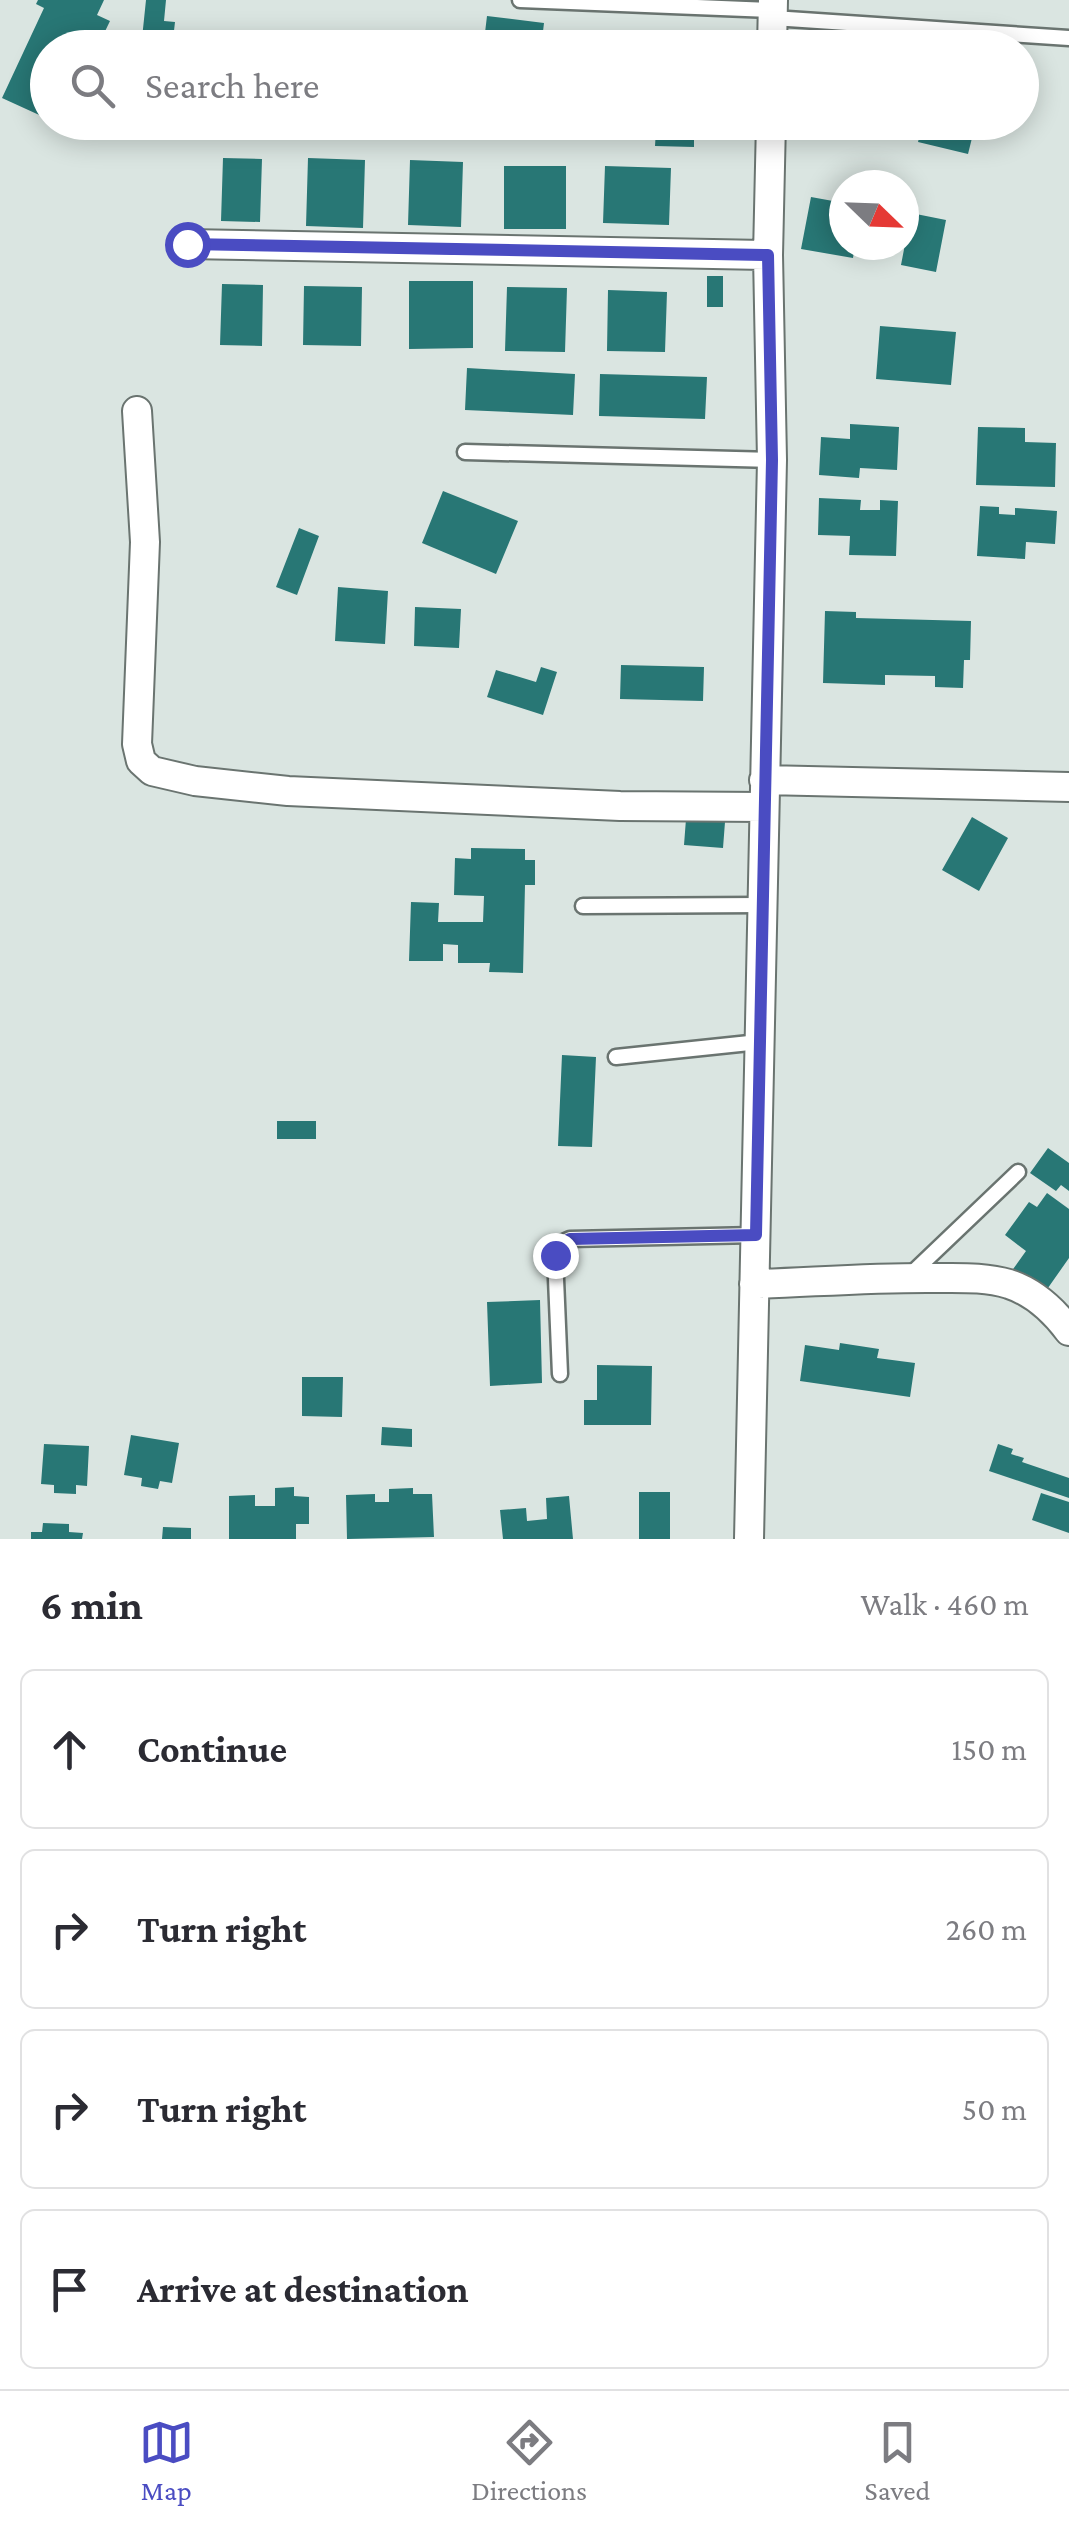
<!DOCTYPE html>
<html lang="en">
<head>
<meta charset="utf-8">
<style>
  :root { --surface:#fff; --page:#f2f2f3; --text:#2b2b33; --muted:#7c7c81; --line:#e1e1e2; --accent:#4a4cc2 }
  body { margin:0; font-family:"Crimson Pro",serif; background:var(--page); color:var(--text) }
  .compass { position:absolute; left:829px; top:170px; width:90px; height:90px; border-radius:50%; background:var(--surface); box-shadow:0 5px 25px #0003; rotate:113deg }
  .stop { position:absolute; width:30px; height:30px; margin:-22px; border:8px solid #4a4cc2; border-radius:50%; background:#fff }
  .stop.end { background:#4a4cc2; border-color:#fff; box-shadow:0 2px 10px #0008 }
  .list { margin:0; padding:0; list-style:none }
  h2 { display:flex; justify-content:space-between; align-items:center; height:130px; margin:0; padding:0 40px; font-size:42px }
  h2 small { font-size:32px; font-weight:400; color:var(--muted) }
  .list li { display:grid; grid-template-columns:65px 1fr auto; gap:30px; align-items:center; box-sizing:border-box; height:160px; margin:0 20px 20px; padding:0 20px; border:2px solid var(--line); border-radius:15px }
  .list b { display:block; font-size:38px; white-space:nowrap }
  .list em { font-size:32px; font-style:normal; color:var(--muted) }
  .icon { flex:none; width:55px; height:55px; fill:none; stroke:currentColor; stroke-width:2; stroke-linecap:round; stroke-linejoin:round }
  .map { position:relative; flex:none; width:1069px; height:1539px; overflow:hidden }
  .search { position:absolute; background:var(--surface); box-shadow:0 5px 25px #0003; left:30px; right:30px; top:30px; height:110px; display:flex; align-items:center; gap:25px; box-sizing:border-box; padding:0 35px; border-radius:55px; color:var(--muted); font-size:38px }
  .sheet { height:850px; background:var(--surface) }
  nav { display:flex; justify-content:space-around; align-items:center; box-sizing:border-box; height:140px; border-top:2px solid var(--line); background:var(--surface); font-size:28px; color:var(--muted) }
  nav a { display:grid; justify-items:center; gap:5px }
  nav .on { color:var(--accent) }
  .map>svg:first-child { display:block }
  .building { fill:#287775 }
  .lines { fill:none; stroke-linecap:round; stroke-linejoin:round }
  .service-casing { stroke:#6a7470; stroke-width:19 }
  .minor-casing { stroke:#6a7470; stroke-width:32 }
  .service { stroke:#fff; stroke-width:14 }
  .minor { stroke:#fff; stroke-width:28 }
  .route { stroke:#4a4cc2; stroke-width:12 }
</style>
</head>
<body>
<div class="map">
<svg width="1069" height="1539" viewBox="0 0 1069 1539">
  <rect width="100%" height="100%" fill="#dae5e1"/>
  <path class="building" d="M38,0H104L97,15L110,21L97,48H48V119L2,98L44,8L36,4Z
    M146,0H166L164,21L175,22L172,48H141Z
    M487,16L544,23L541,48L484,41Z
    M401,122H445V140L400,139Z
    M923,122H976L968,154L918,142Z
    M667,123L694,124V147L655,146L656,130H667Z
    M223,158L262,159L260,222L221,221Z
    M308,158L365,160L363,228L306,226Z
    M410,160L463,162L461,227L408,225Z
    M504,166H566V229H504Z
    M605,166L671,168L669,225L603,223Z
    M811,197L844,203V245H855L853,258L801,249Z
    M911,213L946,220L936,272L901,265Z
    M707,276H723V307H707Z
    M409,281H473V348L409,349Z
    M222,284L263,285L262,346L220,345Z
    M304,286L362,287L361,346L303,345Z
    M507,287L567,288L565,352L505,351Z
    M608,290L667,292L665,352L607,351Z
    M880,326L956,332L951,385L876,379Z
    M467,368L575,374L573,415L465,410Z
    M600,374L707,377L705,419L599,416Z
    M850,424L899,427L897,470L860,468L859,478L819,475L821,437L850,439Z
    M978,427L1025,428V442L1056,443L1055,487L976,485Z
    M443,491L518,521L496,574L422,543Z
    M819,498L861,500L860,510H880V500L898,501L896,556L849,555L850,536L818,535Z
    M980,506L999,507V514L1015,515V508L1057,511L1055,544L1026,542L1025,559L977,556Z
    M299,528L319,536L297,595L276,587Z
    M338,587L388,591L385,644L335,641Z
    M415,607L461,609L459,648L414,646Z
    M825,611L856,612V618L971,621L970,660H964L963,688L935,687V676L885,675V685L823,683Z
    M621,665L704,667L703,701L620,699Z
    M541,667L557,672L543,715L487,697L496,670L536,682Z
    M972,817L1008,838L979,891L942,870Z
    M686,819L725,822L723,848L684,845Z
    M471,848L525,849V860H535V885H525L523,973L489,972L490,963H458V945L443,944V961H409L411,902L439,903L438,922H483L484,896L454,895L455,858L471,859Z
    M562,1055L596,1057L592,1147L558,1146Z
    M277,1121H316V1139H277Z
    M1048,1148L1069,1163V1191L1061,1185L1056,1191L1030,1173Z
    M1047,1193L1069,1209V1258L1043,1295L1011,1272L1026,1251L1005,1235L1029,1202L1037,1207Z
    M540,1300L542,1383L490,1386L487,1302Z
    M840,1343L879,1349L877,1358L915,1363L910,1397L800,1381L805,1345L839,1350Z
    M597,1365L652,1366L651,1425H584V1400H597Z
    M302,1377H343L342,1417L302,1416Z
    M382,1427L412,1429V1447L381,1445Z
    M131,1435L179,1443L172,1483L160,1481L158,1489L141,1486L142,1478L124,1475Z
    M44,1444L89,1446L87,1486L76,1485V1494L54,1493V1485L41,1484Z
    M998,1444L1013,1449L1011,1454L1024,1458L1022,1462L1069,1478V1498L989,1471Z
    M294,1487V1496L309,1497V1524H296V1539H229V1496L255,1495V1506H275V1488Z
    M413,1488V1494H432L434,1537L347,1539L346,1495L375,1494V1502H389V1489Z
    M639,1492H670V1539H639Z
    M1041,1493L1069,1502V1533L1032,1520Z
    M569,1496L573,1539H503L500,1510L526,1508L527,1521L547,1519L546,1498Z
    M43,1523L69,1524V1532L83,1533L82,1539H31V1532H42Z
    M163,1527L191,1528V1539H162Z"/>
  <g class="lines">
    <g class="service-casing">
      <path id="service" d="M520,0L773,10
        M773,18L1069,38
        M465,452L772,460
        M583,906L761,905
        M616,1057L759,1042
        M908,1277L1018,1172
        M560,1374L555,1255L559,1244L570,1239L756,1235"/>
    </g>
    <g class="minor-casing">
      <path id="minor" d="M772,48L773,0
        M187,244L768,255
        M137,411L145,542L137,744L141,761L152,771L195,781L288,791L620,806L764,807
        M764,780L1069,787
        M754,1284C815,1282 877,1277 939,1278C962,1278 986,1277 1009,1284C1033,1292 1054,1311 1069,1331
        M749,1539L772,460L768,255L771,122"/>
    </g>
    <use href="#service" class="service"/>
    <use href="#minor" class="minor"/>
  </g>
  <g class="lines">
    <path class="route" d="M187,244L768,255L772,460L756,1235L570,1239L559,1244L555,1255"/>
  </g>
</svg>
<svg class="compass" viewBox="-18 -18 36 36"><path d="M0-13l5 13h-10z" fill="#e53935"/><path d="M0 13l5-13h-10z" fill="#7c7c81"/></svg>
<div class="stop" style="left:187px;top:244px"></div>
<div class="stop end" style="left:555px;top:1255px"></div>
<div class="search"><svg class="icon" aria-label="search" viewBox="0 0 24 24"><circle cx="10" cy="10" r="6"/><path d="M15 15l6 6"/></svg>Search here</div>
</div>
<section class="sheet">
<h2>6 min<small>Walk · 460 m</small></h2>
<ul class="list">
<li><svg class="icon" aria-label="ahead" viewBox="0 0 24 24"><path d="M12 20V5M6 11l6-6 6 6"/></svg><div><b>Continue</b></div><em>150 m</em></li>
<li><svg class="icon" aria-label="right" viewBox="0 0 24 24"><path d="M7 20v-9h11M14 6l5 5-5 5"/></svg><div><b>Turn right</b></div><em>260 m</em></li>
<li><svg class="icon" aria-label="right" viewBox="0 0 24 24"><path d="M7 20v-9h11M14 6l5 5-5 5"/></svg><div><b>Turn right</b></div><em>50 m</em></li>
<li><svg class="icon" aria-label="arrive" viewBox="0 0 24 24"><path d="M6 21V4h12l-3 4 3 4H6"/></svg><div><b>Arrive at destination</b></div></li>
</ul>
</section>
<nav>
<a class="on"><svg class="icon" aria-label="map" viewBox="0 0 24 24"><path d="M3 6l6-2 6 2 6-2v14l-6 2-6-2-6 2zM9 4v14M15 6v14"/></svg>Map</a>
<a><svg class="icon" aria-label="directions" viewBox="0 0 24 24"><path d="M12 3l9 9-9 9-9-9zM9 14v-3h6M13 9l2 2-2 2"/></svg>Directions</a>
<a><svg class="icon" aria-label="saved" viewBox="0 0 24 24"><path d="M7 4h10v16l-5-4-5 4z"/></svg>Saved</a>
</nav>
</body>
</html>
